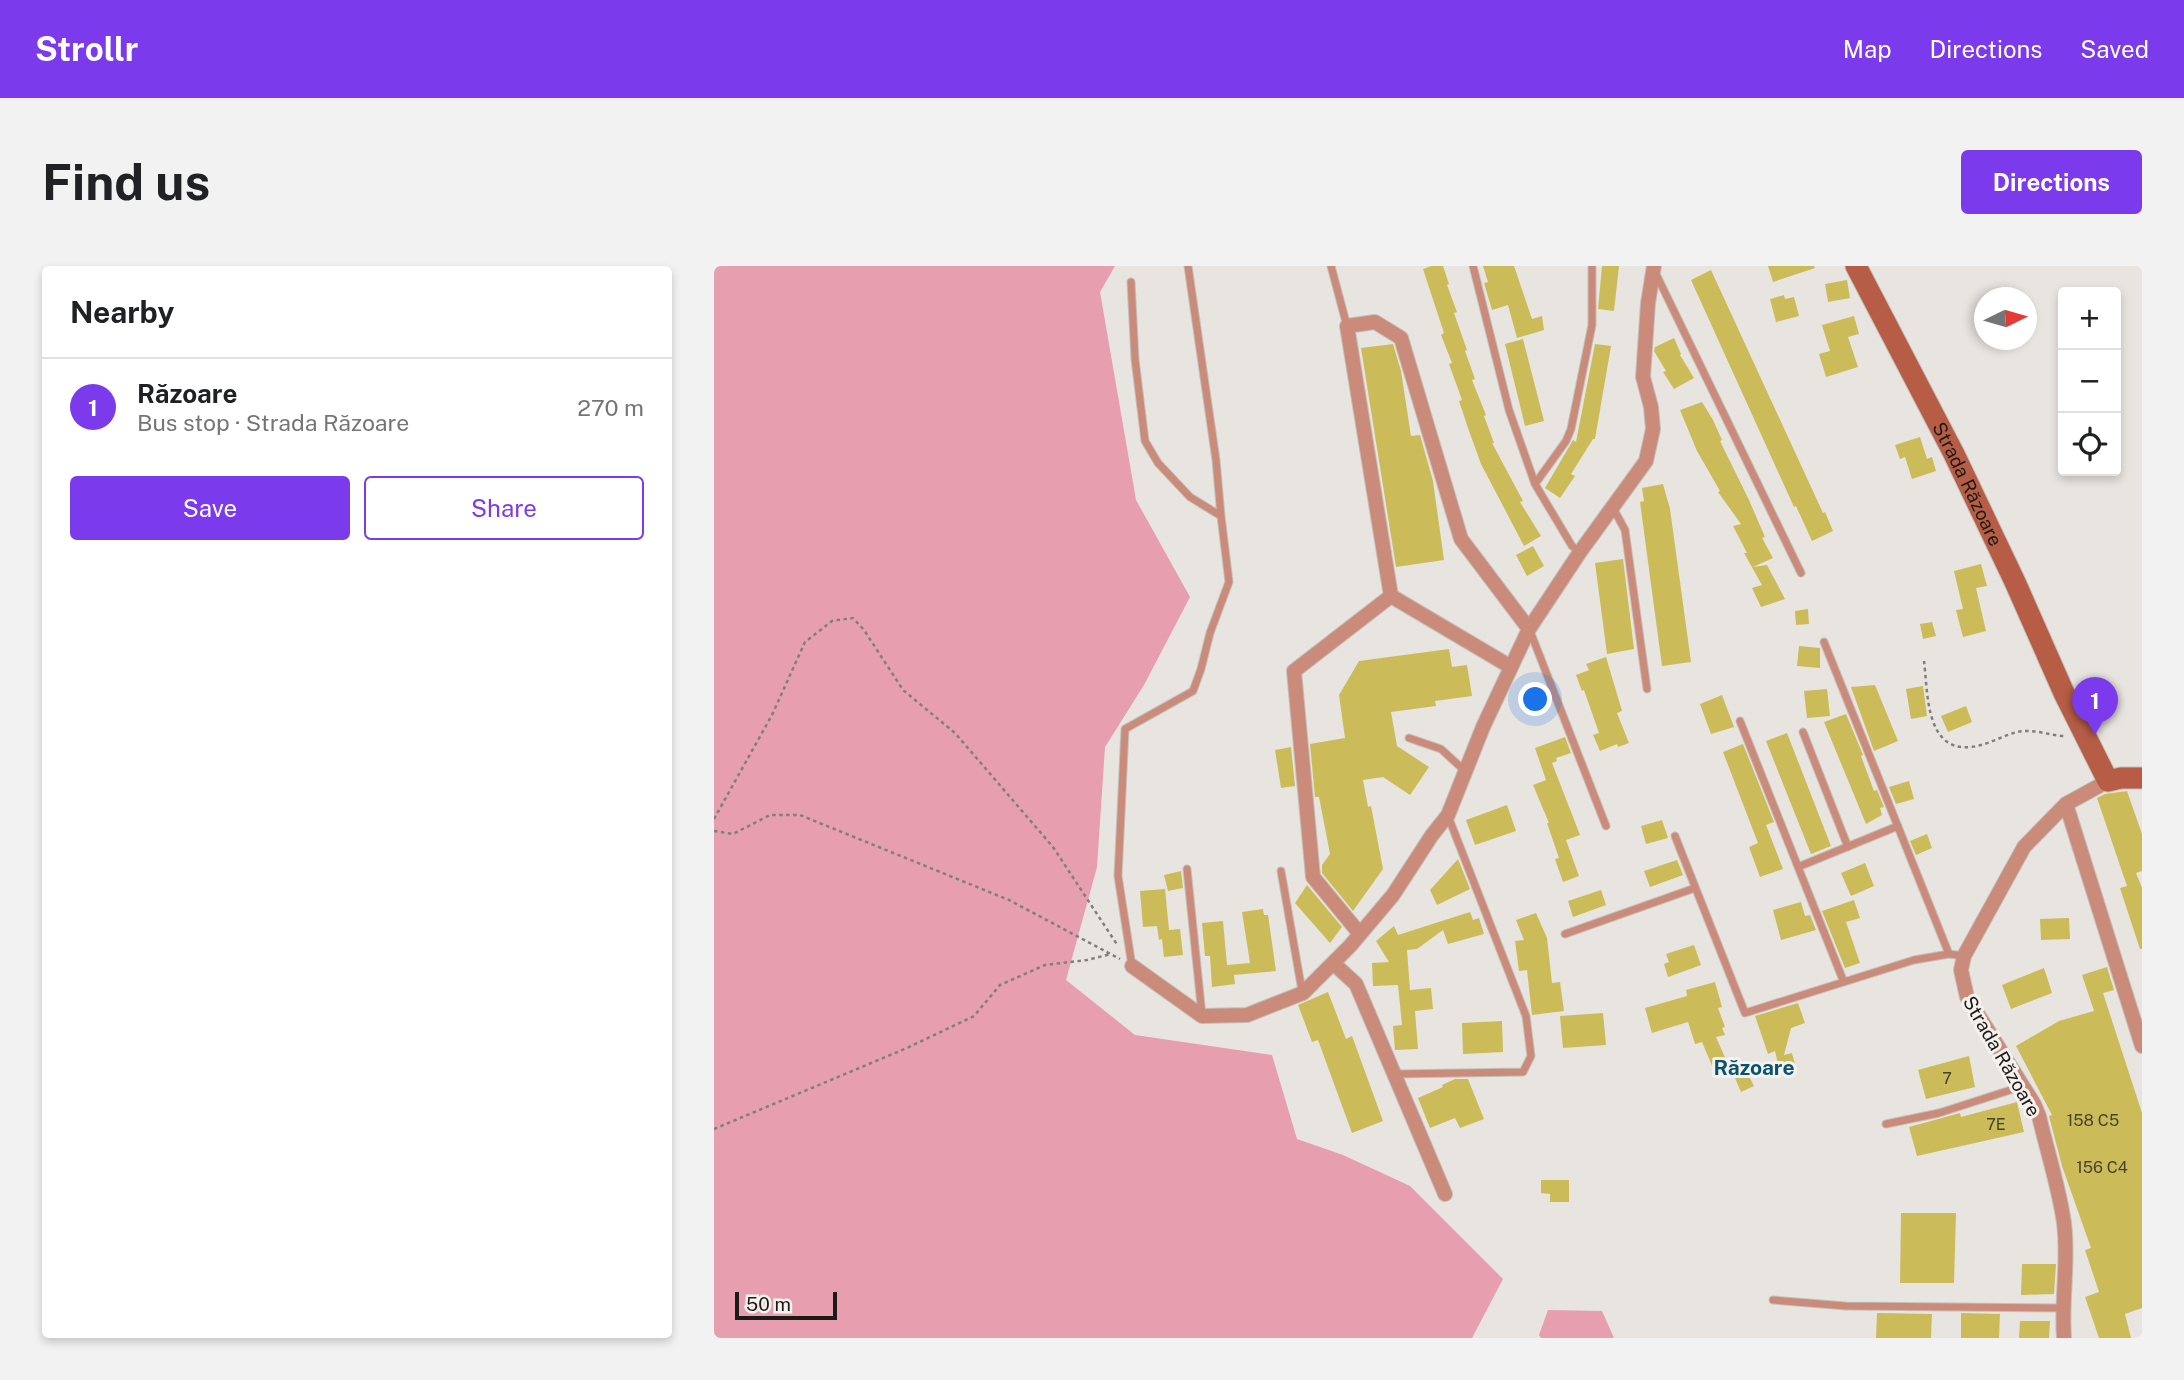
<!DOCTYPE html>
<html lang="en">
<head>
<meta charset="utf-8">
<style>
  :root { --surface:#fff; --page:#f2f2f2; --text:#202124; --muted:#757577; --line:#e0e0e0; --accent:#7c3aed }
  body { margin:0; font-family:"Public Sans",sans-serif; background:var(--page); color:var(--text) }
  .controls { position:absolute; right:21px; top:21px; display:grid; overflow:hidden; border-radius:7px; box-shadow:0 4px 10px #0003 }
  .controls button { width:63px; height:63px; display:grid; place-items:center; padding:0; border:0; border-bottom:2px solid var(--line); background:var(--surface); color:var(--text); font:35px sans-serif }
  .compass { position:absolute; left:1260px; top:21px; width:63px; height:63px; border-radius:50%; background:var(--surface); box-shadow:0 4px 10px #0003; rotate:85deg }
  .scale { position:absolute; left:21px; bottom:18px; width:102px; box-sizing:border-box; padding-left:7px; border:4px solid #1b1a19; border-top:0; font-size:19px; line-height:24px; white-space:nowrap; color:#1b1a19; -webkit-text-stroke:5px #f5f1ed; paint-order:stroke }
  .you { position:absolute; left:822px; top:434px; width:24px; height:24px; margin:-18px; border:5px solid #fff; border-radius:50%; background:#1a73e8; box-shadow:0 0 0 10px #1a73e833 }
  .badge { display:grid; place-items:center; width:46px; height:46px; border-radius:50%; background:var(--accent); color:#fff; font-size:23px; font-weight:700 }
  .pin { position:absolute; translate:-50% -58px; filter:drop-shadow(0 2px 4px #0008) }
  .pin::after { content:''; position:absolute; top:37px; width:24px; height:21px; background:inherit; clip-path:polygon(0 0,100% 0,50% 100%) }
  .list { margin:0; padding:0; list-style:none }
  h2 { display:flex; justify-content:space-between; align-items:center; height:91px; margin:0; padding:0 28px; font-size:30px }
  h2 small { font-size:23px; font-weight:400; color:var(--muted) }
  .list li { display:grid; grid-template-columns:46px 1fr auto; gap:21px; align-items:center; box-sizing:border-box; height:98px; padding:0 28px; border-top:2px solid var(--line) }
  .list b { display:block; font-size:26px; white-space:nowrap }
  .list p { margin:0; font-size:23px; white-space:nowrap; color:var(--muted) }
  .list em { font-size:23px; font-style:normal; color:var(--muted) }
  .actions { display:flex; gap:14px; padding:21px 28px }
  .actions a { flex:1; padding:16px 0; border:2px solid var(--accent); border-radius:7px; text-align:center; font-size:24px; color:var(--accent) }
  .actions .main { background:var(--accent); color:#fff }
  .icon { flex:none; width:38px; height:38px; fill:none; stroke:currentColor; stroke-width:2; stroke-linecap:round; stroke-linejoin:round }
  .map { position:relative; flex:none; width:1428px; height:1072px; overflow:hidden; border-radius:7px }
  header { display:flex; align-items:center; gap:42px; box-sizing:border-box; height:98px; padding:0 35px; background:var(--accent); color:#fff }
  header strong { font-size:33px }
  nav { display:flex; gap:38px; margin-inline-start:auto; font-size:24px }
  .intro { display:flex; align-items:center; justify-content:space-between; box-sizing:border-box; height:168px; padding:0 42px }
  h1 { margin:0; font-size:49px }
  .button { padding:18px 32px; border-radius:7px; background:var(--accent); color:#fff; font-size:24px; font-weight:700 }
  main { display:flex; gap:42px; padding:0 42px }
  aside { flex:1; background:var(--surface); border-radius:7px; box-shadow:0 4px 10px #0003 }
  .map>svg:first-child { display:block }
  .green { fill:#e79eaf }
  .building { fill:#cbbc59 }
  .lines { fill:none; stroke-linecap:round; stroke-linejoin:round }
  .lane-casing { stroke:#c3c0bc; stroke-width:9 }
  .street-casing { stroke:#c3c0bc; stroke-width:16 }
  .secondary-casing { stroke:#c3c0bc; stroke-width:23 }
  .path { stroke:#817f7c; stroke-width:2.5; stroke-dasharray:3.5 3.5; stroke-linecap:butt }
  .lane { stroke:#ca8b7a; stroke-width:7 }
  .street { stroke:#ca8b7a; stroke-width:14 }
  .secondary { stroke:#b75d45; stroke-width:21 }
  .labels { text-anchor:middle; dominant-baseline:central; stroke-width:6; stroke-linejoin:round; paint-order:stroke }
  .number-label { font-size:16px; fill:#474229 }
  .street-label { font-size:19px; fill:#1b1a19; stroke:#f5f1ed }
  .neighbourhood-label { font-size:21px; font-weight:bold; fill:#05536e; stroke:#f5f1ed }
</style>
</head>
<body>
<header>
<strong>Strollr</strong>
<nav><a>Map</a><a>Directions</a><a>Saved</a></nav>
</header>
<div class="intro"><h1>Find us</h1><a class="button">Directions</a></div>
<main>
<aside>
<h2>Nearby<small></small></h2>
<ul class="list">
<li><span class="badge">1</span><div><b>Răzoare</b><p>Bus stop · Strada Răzoare</p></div><em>270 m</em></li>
</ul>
<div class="actions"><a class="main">Save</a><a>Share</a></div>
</aside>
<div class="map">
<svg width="1428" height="1072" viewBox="0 0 1428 1072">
  <rect width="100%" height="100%" fill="#e8e4e0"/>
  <path class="green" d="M0,0H401L386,26L422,234L476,331L430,419L391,481L383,601L352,714L421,769L558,789L583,873L629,889L696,920L789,1013L758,1072H0Z
    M834,1044L888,1045L900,1072H827L825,1069Z"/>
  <path class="building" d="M717,0H729L735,18L733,19L743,46L740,47L753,84L751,85L761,113L758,114L772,149L770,150L780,177H778L809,235L806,236L827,270L810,280L767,198L754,162L745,135L748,134L735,98L738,97L727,69L730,67L709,3Z
    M769,0H800L818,53L828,50L830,64L803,72L794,39L778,44L770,17L774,16Z
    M888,0H905L900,45L884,43Z
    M1054,0H1100L1101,2L1059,16Z
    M997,4L1109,247L1111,246L1119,265L1098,275L1082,240L1080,241L977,14Z
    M1133,14L1136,32L1114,36L1111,18Z
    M1070,29L1071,33L1080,31L1085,50L1062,56L1056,33Z
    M1140,50L1145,68L1134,71L1144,101L1112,111L1105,88L1116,85L1108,59Z
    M960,72L967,88L966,89L980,112L960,123L949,106L952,105L940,85L941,81Z
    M809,73L830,155L811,160L791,78Z
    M679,78L687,105L697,170L706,169L719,215L730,294L682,301L647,82Z
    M881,78L897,80L881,173H879L857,208L861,210L846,232L831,222L859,174L862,176Z
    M988,136L999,154L1008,174L1006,175L1035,234L1051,271L1048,272L1059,292L1039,301L1053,299L1071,333L1047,341L1038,322L1048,319L1030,287H1033L1019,260L1027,258L1004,226L1006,225L983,185L966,144Z
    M1206,171L1213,193L1218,191L1222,205L1198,213L1191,191L1186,193L1181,179Z
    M949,218L956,243L977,396L948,400L926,236L930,235L928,222Z
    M819,280L830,300L813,310L802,289Z
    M909,293L920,383L893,388L881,297Z
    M1267,298L1273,320L1262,322L1272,365L1249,371L1242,344L1249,343L1240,305Z
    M1094,343L1095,358L1082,359L1081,345Z
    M1218,356L1222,370L1209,373L1206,358Z
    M1085,380L1106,382V402L1083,400Z
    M735,383L738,401L753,399L758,430L721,435L722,440L677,446L683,480L715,501L696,529L669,511L649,514L654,541L657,540L669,603L639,645L608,607V599L616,588L605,531H601L596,478L631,472L625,429L645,395Z
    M892,391L908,445L903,447L915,477L904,481L903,478L886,485L879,469L885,467L870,424L868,425L862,409L875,404L872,398Z
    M1161,419L1184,475L1160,485L1137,421Z
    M1209,420L1213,450L1197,453L1192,423Z
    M1113,423L1116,450L1093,452L1090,425Z
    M1008,429L1020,461L997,468L986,438Z
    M1252,440L1258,456L1234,466L1227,450Z
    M1132,448L1149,489L1147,490L1160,525L1163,524L1170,541L1166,542L1168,549L1152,558L1110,456Z
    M1073,467L1117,580L1097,588L1052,475Z
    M851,471L857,487L842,492L843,495L838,497L866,569L852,574L865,610L849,616L841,593L845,592L833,557H835L819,519L832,514L821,482Z
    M1029,478L1060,556L1052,559L1069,603L1046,611L1035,581L1044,577L1009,486Z
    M577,481L581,520L567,522L561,484Z
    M1195,515L1200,533L1182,538L1175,521Z
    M1413,525L1428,568V605L1422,607L1428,622V683H1426L1406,622L1413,620L1383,532L1391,528Z
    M793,539L802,565L761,579L752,554Z
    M948,554L954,572L932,578L927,560Z
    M1213,568L1218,582L1202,589L1196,575Z
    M744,593L756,623L723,639L716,624Z
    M963,594L969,609L936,621L930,605Z
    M1151,597L1160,620L1137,630L1127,607Z
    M467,605L469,622L454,625L450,609Z
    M593,619L628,661L616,677L581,637Z
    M451,623L455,664L466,663L469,689L450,691L448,673L445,674L443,660L429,661L426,625Z
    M887,624L892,639L859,651L854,635Z
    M1140,634L1146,652L1132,656L1146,697L1131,702L1108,645Z
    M1087,636L1091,650L1096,649L1102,664L1067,674L1059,644Z
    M549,643L550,649H554L562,705L520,709L521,718L498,721L496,690H491L488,657L509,655L513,699L536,697L528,646Z
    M756,646L759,654L765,652L770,668L734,678L729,664L703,683L693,684L696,724L717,722L719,743L701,745L704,783L681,784L679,760L688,759L684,719L659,720L658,697L675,696L662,675L680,660L684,669Z
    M822,647L833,672L838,717L846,716L850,745L818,749L813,704L805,705L801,675L810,674L802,654Z
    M1355,652L1356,673L1327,674L1326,653Z
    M980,679L987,699L954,711L950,698L955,696L952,688Z
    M1393,701L1400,724L1389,727L1428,847V1042L1411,1048L1417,1072H1385L1371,1031L1385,1026L1371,984L1377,982L1348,900L1335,850L1338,849L1302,780L1345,755L1380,745L1368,709Z
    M1330,702L1338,727L1297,743L1288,719Z
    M1001,716L1008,741L1004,742L1011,761L1008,762L1011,769L1002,771L1013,796L999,802L988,776L981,778L974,756L938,767L931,742L973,730L972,724Z
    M614,726L632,773L638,770L669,855L638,867L604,774L598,776L584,739Z
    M1084,737L1091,757L1077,762L1070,789L1078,787L1081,798L1067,801L1066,806L1061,785L1054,788L1041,750Z
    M889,747L892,779L849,782L846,750Z
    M788,755L789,786L749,788L748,757Z
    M1255,790L1261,821L1212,833L1204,804Z
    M1033,806L1040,820L1027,826L1021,812Z
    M741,813H754L770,853L746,862L741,852L716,862L704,832L729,821L728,819Z
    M1303,836L1310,866L1203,890L1195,861L1246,847L1247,851Z
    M827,914H855V936H836V928L827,927Z
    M1187,947H1242L1240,1017H1186Z
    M1308,998H1342L1340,1028L1307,1029Z
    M1163,1047L1218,1048L1217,1072H1162Z
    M1247,1047L1286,1048L1285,1072H1247Z
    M1306,1055H1336L1335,1072H1305Z"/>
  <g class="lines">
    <g class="lane-casing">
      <path id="lane" d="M474,0L502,194L507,250
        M617,0L633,60
        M759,0L795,144L821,218L858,280L866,286
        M942,8L1087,307
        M417,16L421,93L431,175L444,197L476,231L507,250L515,316L496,367L487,403L479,425L411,463L404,610L418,700
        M821,218L852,175L857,163L878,59V0
        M898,240L911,264L933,423
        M816,365L892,560
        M1110,376L1235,688
        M1026,455L1129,714
        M1089,466L1134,581
        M695,472L727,483L751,505
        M961,570L1031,747L1200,694L1235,688L1250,690
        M1084,601L1184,560
        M473,603L488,749
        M567,605L588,725
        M851,668L981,622
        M681,808L809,806L817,790L812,750L734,550
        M1172,858L1225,847L1309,820
        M1059,1034L1132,1040L1348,1042"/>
    </g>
    <g class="street-casing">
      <path id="street" d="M797,401L677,330L633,60L661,56L687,72L747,273L815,363
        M1352,538L1428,780
        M646,668L599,611L580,405L677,330
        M619,697L642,718L731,928
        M418,700L488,750L533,749L589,727L636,680L679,629L718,569L734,549L769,461L815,363L866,286L932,195L939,163L937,141L929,111L934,37L940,0
        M1350,1072C1347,1033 1355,996 1350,957C1345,921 1333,885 1325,850L1320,838L1253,731L1247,704L1250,690L1310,581L1352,538L1394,515"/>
    </g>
    <g class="secondary-casing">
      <g id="secondary">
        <path id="s1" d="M1142,0L1240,188L1301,316L1350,427L1394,515L1407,512H1428"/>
      </g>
    </g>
    <path class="path" d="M1210,395C1214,426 1211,486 1257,481C1274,479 1288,470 1303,466C1319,462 1336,470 1351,470
      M0,553L58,449L91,376L118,355L139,352L150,364L189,424L241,467L339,581L404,680
      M0,565L19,568L56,549H86L295,634L406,693
      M0,863L193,782L260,750L286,719L331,699L373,694L397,688"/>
    <use href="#lane" class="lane"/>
    <use href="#street" class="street"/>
    <use href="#secondary" class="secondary"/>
  </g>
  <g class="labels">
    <g class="number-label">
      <text x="1233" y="812">7</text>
      <text x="1379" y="854">158 C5</text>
      <text x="1282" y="858">7E</text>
      <text x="1388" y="901">156 C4</text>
    </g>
    <g class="street-label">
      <text stroke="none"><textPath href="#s1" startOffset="245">Strada Răzoare</textPath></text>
      <text transform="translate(1288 790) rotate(60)">Strada Răzoare</text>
    </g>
    <g class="neighbourhood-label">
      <text x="1040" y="801">Răzoare</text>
    </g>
  </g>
</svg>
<div class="controls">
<button>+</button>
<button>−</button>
<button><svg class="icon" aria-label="locate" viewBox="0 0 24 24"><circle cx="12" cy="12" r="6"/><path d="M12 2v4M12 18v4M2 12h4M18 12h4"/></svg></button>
</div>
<svg class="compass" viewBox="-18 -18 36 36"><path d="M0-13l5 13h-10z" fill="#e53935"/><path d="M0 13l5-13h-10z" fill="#757577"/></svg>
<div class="scale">50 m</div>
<div class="you"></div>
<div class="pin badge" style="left:1381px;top:469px">1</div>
</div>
</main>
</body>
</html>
